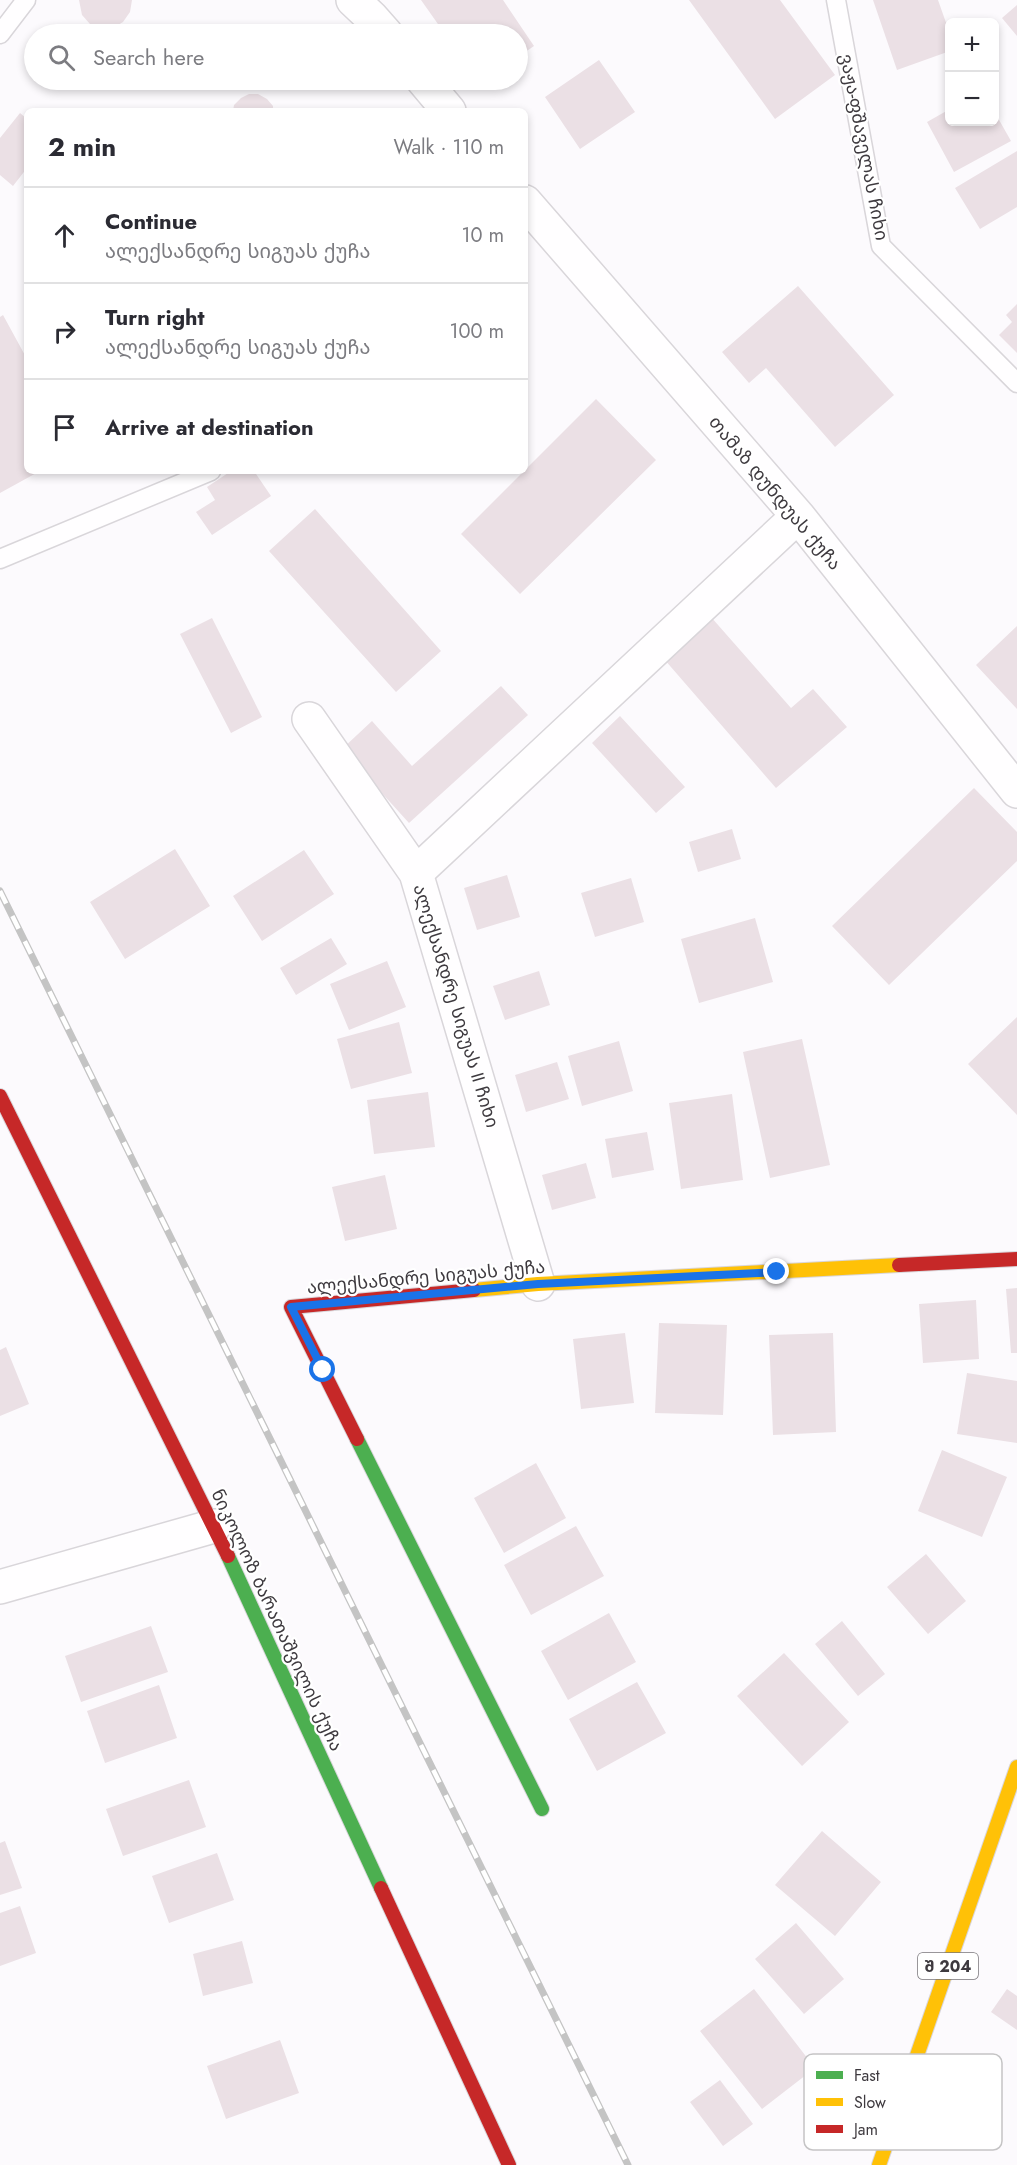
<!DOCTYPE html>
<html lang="en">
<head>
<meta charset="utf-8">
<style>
  :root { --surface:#fff; --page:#f2f2f3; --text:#2b2b33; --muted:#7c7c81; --line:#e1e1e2 }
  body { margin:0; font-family:Jost,"Noto Sans Georgian",sans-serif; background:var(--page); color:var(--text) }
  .controls { position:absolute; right:18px; top:18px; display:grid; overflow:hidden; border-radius:9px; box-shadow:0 3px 9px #0003 }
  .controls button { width:54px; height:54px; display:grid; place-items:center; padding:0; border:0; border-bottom:2px solid var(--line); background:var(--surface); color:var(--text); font:30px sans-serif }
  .stop { position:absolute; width:18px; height:18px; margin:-14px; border:4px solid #1a73e8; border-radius:50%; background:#fff }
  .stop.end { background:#1a73e8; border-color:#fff; box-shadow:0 2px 6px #0008 }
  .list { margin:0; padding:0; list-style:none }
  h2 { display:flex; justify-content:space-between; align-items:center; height:78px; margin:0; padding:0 24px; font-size:26px }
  h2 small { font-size:20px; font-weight:400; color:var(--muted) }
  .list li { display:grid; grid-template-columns:39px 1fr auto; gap:18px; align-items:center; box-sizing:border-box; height:96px; padding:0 24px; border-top:2px solid var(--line) }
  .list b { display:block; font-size:22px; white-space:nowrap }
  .list p { margin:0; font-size:20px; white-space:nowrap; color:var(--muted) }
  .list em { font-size:20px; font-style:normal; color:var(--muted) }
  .icon { flex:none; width:33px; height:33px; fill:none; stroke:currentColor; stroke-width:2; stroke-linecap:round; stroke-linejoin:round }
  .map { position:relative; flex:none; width:1017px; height:2165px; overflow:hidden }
  .search { position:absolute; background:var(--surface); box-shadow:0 3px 9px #0003; left:24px; top:24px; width:504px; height:66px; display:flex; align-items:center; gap:15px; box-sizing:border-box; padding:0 21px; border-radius:33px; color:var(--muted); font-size:22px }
  .panel { position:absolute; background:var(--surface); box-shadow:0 3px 9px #0003; left:24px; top:108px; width:504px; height:366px; border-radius:9px }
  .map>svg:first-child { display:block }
  .building { fill:#ebe0e5 }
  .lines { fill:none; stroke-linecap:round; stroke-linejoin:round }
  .lane-casing { stroke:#d9d6da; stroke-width:21 }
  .street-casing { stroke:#d9d6da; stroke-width:36 }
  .fast-casing { stroke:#d9d6da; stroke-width:16 }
  .slow-casing { stroke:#d9d6da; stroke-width:16 }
  .jam-casing { stroke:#d9d6da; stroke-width:16 }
  .lane { stroke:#fffeff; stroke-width:18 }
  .street { stroke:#fffeff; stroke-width:33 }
  .fast { stroke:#4caf50; stroke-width:14 }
  .slow { stroke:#ffc107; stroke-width:14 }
  .jam { stroke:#c62828; stroke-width:14 }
  .rail-casing { stroke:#c4c4c4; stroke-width:7 }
  .rail { stroke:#fff; stroke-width:4.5; stroke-dasharray:14; stroke-linecap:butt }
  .route { stroke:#1a73e8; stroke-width:8 }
  .labels { text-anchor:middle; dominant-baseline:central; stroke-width:4.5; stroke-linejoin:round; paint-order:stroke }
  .shield { fill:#fff; stroke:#787579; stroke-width:1.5 }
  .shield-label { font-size:16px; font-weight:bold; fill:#3e3a3f }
  .street-label { font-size:18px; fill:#3e3a3f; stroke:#fff }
  .key { fill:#fff; stroke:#c5c4c5; stroke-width:1.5 }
  .key-label { font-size:16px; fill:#3e3a3f }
</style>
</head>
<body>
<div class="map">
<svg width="1017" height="2165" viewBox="0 0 1017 2165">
  <rect width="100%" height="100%" fill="#fcfafd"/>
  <path class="building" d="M79,0H132L130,12L123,22L113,28H101L90,24L82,15Z
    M421,0H503L534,46L518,57V34H445Z
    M689,0H780L835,75L775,119Z
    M873,0H938L950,34V51L897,70Z
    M1017,5V36L1002,18Z
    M599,60L635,112L580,149L545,97Z
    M249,94H258L267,99L273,106V111H233L234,105L241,98Z
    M950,109V122H994V111L1011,141L954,172L927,122Z
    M20,113L27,119V168L13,186L0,175V138Z
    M1017,151V207L980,229L955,188Z
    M798,286L894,395L835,447L766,368L749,383L722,352Z
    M1017,304V353L999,335L1012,322L1006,315Z
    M3,315L27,359V471H40L0,493V317Z
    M596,399L656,460L520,594L461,534Z
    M231,471H254L271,496L212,535L196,512L215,500L207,487Z
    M315,509L441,651L396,692L269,551Z
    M711,617L791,708L813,689L847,727L776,788L664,659Z
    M212,618L262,717L231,733L180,634Z
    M1017,626V709L976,665Z
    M501,686L528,715L409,823L342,749L372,721L412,766Z
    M620,716L685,787L656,813L592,743Z
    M974,788L1017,832V861L889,985L832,926Z
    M732,829L741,859L698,872L689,842Z
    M175,849L210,906L125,959L90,902Z
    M304,850L334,894L262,941L233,896Z
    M507,875L520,917L477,930L464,888Z
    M631,878L644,922L595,937L581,893Z
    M755,918L773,982L699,1003L681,939Z
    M331,938L347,964L296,995L280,968Z
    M387,961L406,1007L349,1030L330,984Z
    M539,971L550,1005L505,1020L493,986Z
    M1017,1017V1115L968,1064Z
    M399,1022L412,1073L351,1089L337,1039Z
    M802,1039L830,1165L770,1178L743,1052Z
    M619,1041L633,1091L582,1106L568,1056Z
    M557,1062L569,1099L526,1112L515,1075Z
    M428,1092L435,1147L374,1154L367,1100Z
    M732,1094L743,1180L681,1189L669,1103Z
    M647,1132L654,1170L612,1178L605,1139Z
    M586,1163L596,1198L552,1210L542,1175Z
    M385,1175L397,1229L345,1241L332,1187Z
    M1017,1288V1353H1011L1006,1289Z
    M976,1300L979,1359L923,1363L919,1304Z
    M659,1323L727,1325L723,1415L655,1413Z
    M625,1333L634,1403L581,1409L573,1339Z
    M833,1333L836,1432L773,1435L769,1335Z
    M6,1347L29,1404L0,1416V1350Z
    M967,1373L1017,1381V1443L957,1434Z
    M942,1450L1007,1477L982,1537L918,1511Z
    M536,1463L566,1518L504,1553L474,1498Z
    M576,1526L604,1576L531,1615L504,1565Z
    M926,1554L966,1601L928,1634L887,1587Z
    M609,1613L636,1662L568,1700L541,1651Z
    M842,1621L885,1674L858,1696L815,1644Z
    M151,1626L168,1672L81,1702L65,1656Z
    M784,1653L849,1722L802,1766L737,1696Z
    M637,1682L666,1733L597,1771L569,1719Z
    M159,1685L177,1738L105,1763L87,1711Z
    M189,1780L206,1827L123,1856L106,1809Z
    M822,1831L881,1882L835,1936L775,1885Z
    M5,1841L22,1888L0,1895V1843Z
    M217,1853L234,1900L169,1923L152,1876Z
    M20,1906L36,1953L0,1966V1913Z
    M796,1923L844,1979L804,2014L755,1959Z
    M242,1941L253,1983L203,1996L193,1954Z
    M754,1989L815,2068L762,2109L700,2031Z
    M1007,1989L1017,1996V2030L991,2012Z
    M280,2040L299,2093L226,2119L207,2066Z
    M720,2080L753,2124L723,2146L690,2102Z"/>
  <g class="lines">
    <g class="lane-casing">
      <path id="lane" d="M836,0L881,246L1017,383
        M0,34L26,0
        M0,559L211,471"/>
    </g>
    <g class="street-casing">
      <path id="street" d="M353,0L371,17L386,34
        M423,80L449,111
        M525,202L798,516L1017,791
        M309,719L416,873L538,1284
        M416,873L798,516
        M0,1587L214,1526"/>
    </g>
    <g class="fast-casing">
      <path id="fast" d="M357,1439L542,1809
        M228,1556L381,1888"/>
    </g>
    <g class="slow-casing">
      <path id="slow" d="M474,1290L538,1284L899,1265
        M879,2165L1017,1767"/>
    </g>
    <g class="jam-casing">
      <path id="jam" d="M0,1096L228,1556
        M899,1265L1017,1259
        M357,1439L291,1307L474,1290
        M381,1888L509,2165"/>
    </g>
    <use href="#lane" class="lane"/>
    <use href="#street" class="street"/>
    <use href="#fast" class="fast"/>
    <use href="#slow" class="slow"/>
    <use href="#jam" class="jam"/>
    <g class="rail-casing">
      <path id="rail" d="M0,891L628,2165"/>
    </g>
    <use href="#rail" class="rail"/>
  </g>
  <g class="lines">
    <path class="route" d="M323,1370L291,1307L538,1284L777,1272"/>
  </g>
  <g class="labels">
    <rect class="shield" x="918" y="1953" width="60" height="26" rx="4.5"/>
    <g class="shield-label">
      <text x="948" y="1966">შ 204</text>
    </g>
    <g class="street-label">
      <text transform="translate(864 147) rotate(79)">ვაჟა-ფშაველას ჩიხი</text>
      <text transform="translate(775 493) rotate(50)">თამაზ დუნდუას ქუჩა</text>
      <text transform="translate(456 1006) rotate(73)">ალექსანდრე სიგუას II ჩიხი</text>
      <text transform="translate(426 1277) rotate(-5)">ალექსანდრე სიგუას ქუჩა</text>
      <text transform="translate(277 1620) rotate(65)">ნიკოლოზ ბარათაშვილის ქუჩა</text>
    </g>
  </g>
  <rect x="804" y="2054" width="198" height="96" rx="9" class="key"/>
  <rect x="816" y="2071" width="27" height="8" fill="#4caf50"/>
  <rect x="816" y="2098" width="27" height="8" fill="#ffc107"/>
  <rect x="816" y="2125" width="27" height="8" fill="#c62828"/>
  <g class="key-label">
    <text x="854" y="2081">Fast</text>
    <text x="854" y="2108">Slow</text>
    <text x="854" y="2135">Jam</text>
  </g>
</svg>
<div class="controls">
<button>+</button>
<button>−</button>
</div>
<div class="stop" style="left:323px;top:1370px"></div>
<div class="stop end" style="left:777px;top:1272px"></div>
<div class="search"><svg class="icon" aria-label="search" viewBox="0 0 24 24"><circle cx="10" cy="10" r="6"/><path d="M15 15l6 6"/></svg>Search here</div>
<section class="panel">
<h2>2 min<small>Walk · 110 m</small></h2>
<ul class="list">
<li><svg class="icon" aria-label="ahead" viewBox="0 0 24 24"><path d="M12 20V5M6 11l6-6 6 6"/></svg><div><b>Continue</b><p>ალექსანდრე სიგუას ქუჩა</p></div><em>10 m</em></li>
<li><svg class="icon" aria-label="right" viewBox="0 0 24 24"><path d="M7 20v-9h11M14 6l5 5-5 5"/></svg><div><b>Turn right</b><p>ალექსანდრე სიგუას ქუჩა</p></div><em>100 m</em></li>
<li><svg class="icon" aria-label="arrive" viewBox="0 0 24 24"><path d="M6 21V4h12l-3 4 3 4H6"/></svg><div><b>Arrive at destination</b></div></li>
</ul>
</section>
</div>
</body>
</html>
